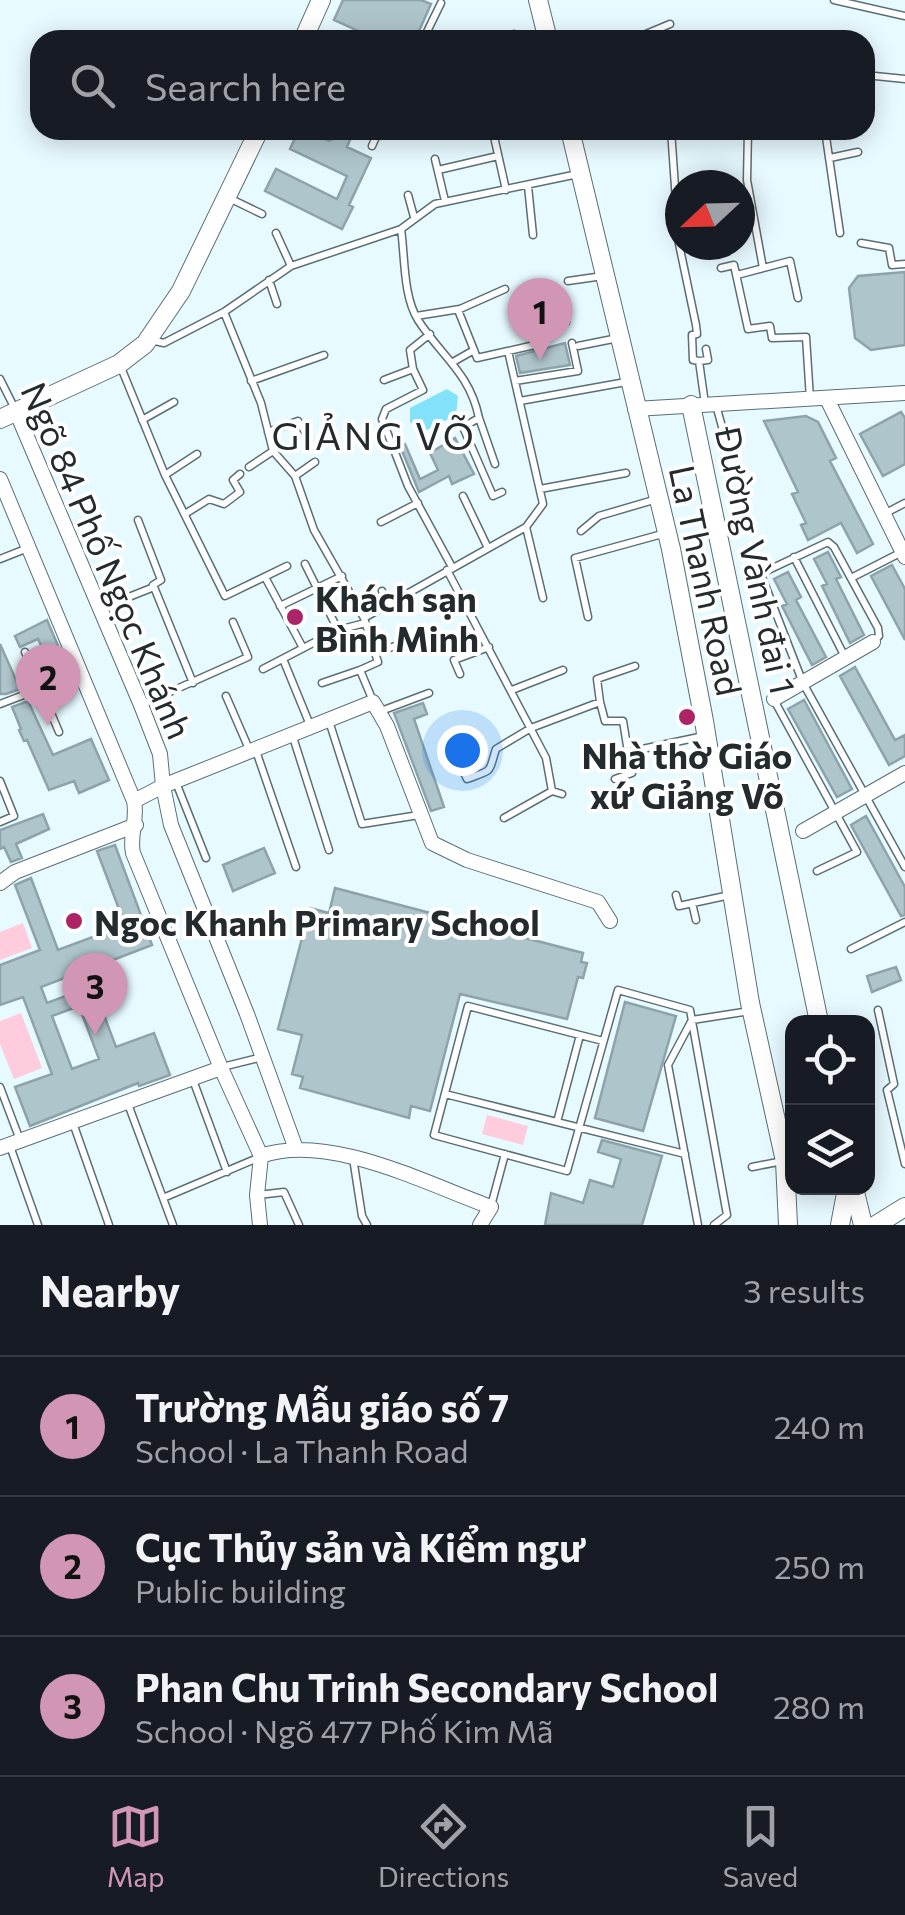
<!DOCTYPE html>
<html lang="en">
<head>
<meta charset="utf-8">
<style>
  :root { --surface:#171b24; --page:#242831; --text:#f1f3f6; --muted:#9ea1a6; --line:#363941; --accent:#d296b5 }
  body { margin:0; font-family:Commissioner,sans-serif; background:var(--page); color:var(--text) }
  .controls { position:absolute; right:30px; bottom:30px; display:grid; overflow:hidden; border-radius:20px; box-shadow:0 5px 25px #0003 }
  .controls button { width:90px; height:90px; display:grid; place-items:center; padding:0; border:0; border-bottom:2px solid var(--line); background:var(--surface); color:var(--text); font:50px sans-serif }
  .compass { position:absolute; left:665px; top:170px; width:90px; height:90px; border-radius:50%; background:var(--surface); box-shadow:0 5px 25px #0003; rotate:248deg }
  .you { position:absolute; left:462px; top:750px; width:35px; height:35px; margin:-25px; border:8px solid #fff; border-radius:50%; background:#1a73e8; box-shadow:0 0 0 15px #1a73e833 }
  .badge { display:grid; place-items:center; width:65px; height:65px; border-radius:50%; background:var(--accent); color:#111; font-size:32px; font-weight:700 }
  .pin { position:absolute; translate:-50% -82px; filter:drop-shadow(0 2px 5px #0008) }
  .pin::after { content:''; position:absolute; top:52px; width:35px; height:30px; background:inherit; clip-path:polygon(0 0,100% 0,50% 100%) }
  .list { margin:0; padding:0; list-style:none }
  h2 { display:flex; justify-content:space-between; align-items:center; height:130px; margin:0; padding:0 40px; font-size:42px }
  h2 small { font-size:32px; font-weight:400; color:var(--muted) }
  .list li { display:grid; grid-template-columns:65px 1fr auto; gap:30px; align-items:center; box-sizing:border-box; height:140px; padding:0 40px; border-top:2px solid var(--line) }
  .list b { display:block; font-size:38px; white-space:nowrap }
  .list p { margin:0; font-size:32px; white-space:nowrap; color:var(--muted) }
  .list em { font-size:32px; font-style:normal; color:var(--muted) }
  .icon { flex:none; width:55px; height:55px; fill:none; stroke:currentColor; stroke-width:2; stroke-linecap:round; stroke-linejoin:round }
  .map { position:relative; flex:none; width:905px; height:1225px; overflow:hidden }
  .search { position:absolute; background:var(--surface); box-shadow:0 5px 25px #0003; left:30px; right:30px; top:30px; height:110px; display:flex; align-items:center; gap:25px; box-sizing:border-box; padding:0 35px; border-radius:30px; color:var(--muted); font-size:38px }
  .sheet { height:550px; background:var(--surface) }
  nav { display:flex; justify-content:space-around; align-items:center; box-sizing:border-box; height:140px; border-top:2px solid var(--line); background:var(--surface); font-size:28px; color:var(--muted) }
  nav a { display:grid; justify-items:center; gap:5px }
  nav .on { color:var(--accent) }
  .map>svg:first-child { display:block }
  .green { fill:#feccdc }
  .water { fill:#82e2fa }
  .building { fill:#aec5cb; stroke:#8da3a9; stroke-width:2.5; fill-rule:evenodd }
  .lines { fill:none; stroke-linecap:round; stroke-linejoin:round }
  .service-casing { stroke:#5a6e74; stroke-width:9 }
  .minor-casing { stroke:#5a6e74; stroke-width:16 }
  .tertiary-casing { stroke:#5a6e74; stroke-width:20 }
  .secondary-casing { stroke:#5a6e74; stroke-width:20 }
  .service { stroke:#fff; stroke-width:6 }
  .minor { stroke:#fff; stroke-width:14 }
  .tertiary { stroke:#fff; stroke-width:18 }
  .secondary { stroke:#fff; stroke-width:18 }
  .poi-dot { fill:#ad2466; stroke:#fff; stroke-width:4 }
  .labels { text-anchor:middle; dominant-baseline:central; stroke-width:8; stroke-linejoin:round; paint-order:stroke }
  .street-label { font-size:35px; fill:#232b2e; stroke:#fff }
  .poi-label { font-size:35px; font-weight:bold; fill:#232b2e; stroke:#fff; text-anchor:start }
  .neighbourhood-label { font-size:38px; letter-spacing:2.5px; fill:#232b2e; stroke:#fff }
</style>
</head>
<body>
<div class="map">
<svg width="905" height="1225" viewBox="0 0 905 1225">
  <rect width="100%" height="100%" fill="#e7faff"/>
  <path class="green" d="M23,923L32,948L0,960V932Z
    M21,1013L42,1068L14,1079L0,1044V1021Z
    M487,1115L528,1126L523,1145L482,1134Z"/>
  <path class="water" d="M447,389L458,396L456,415L421,433L410,422V408Z"/>
  <path class="building" d="M343,0H421L431,4L415,40H378L334,20Z
    M299,130H313L316,136L329,141L335,138L334,130H354L347,147L371,158L349,205L353,207L342,229L265,191L276,169L337,199L347,176L290,149Z
    M905,272V345L871,350L855,338L849,288L858,276Z
    M565,343L570,365L520,373L516,356Z
    M901,412L905,418V464L883,476L860,434Z
    M806,416L818,422L836,458L830,461L873,544L857,553L841,523L808,540L801,525L806,523L792,494L798,492L764,421Z
    M455,438L474,474L452,484L449,476L419,492L400,446L405,444L420,479L438,470L430,453Z
    M828,552L841,577L836,579L864,635L850,643L822,586L827,584L814,559Z
    M892,565L905,589V640L871,576Z
    M788,572L801,597L796,600L826,657L812,665L782,606L787,604L774,579Z
    M47,620L65,662L52,668L38,639L20,647L15,636Z
    M0,644L20,689L6,694H0Z
    M855,667L895,740L905,735V756L889,765L840,676Z
    M804,700L852,789L837,797L788,709Z
    M28,701L53,755L91,739L109,780L79,793L74,781L49,790L27,740L24,741L19,730L21,729L12,707Z
    M423,703L427,714L414,719L444,807L431,811L394,713Z
    M43,814L49,829L16,844L22,858L11,862L4,847L0,849V830Z
    M866,816L905,887V915L901,916L851,825Z
    M115,845L152,945L87,970L116,1047L154,1033L170,1075L139,1086L138,1083L30,1126L15,1087L52,1074L23,997L0,1005V965L40,950L15,885L31,878L58,950L125,925L97,851ZM67,977L74,993L47,1003L41,987ZM79,1006L99,1059L72,1069L52,1016Z
    M264,848L275,873L233,891L223,865Z
    M335,888L583,953L581,962L587,963L583,978L578,977L567,1019L460,994L430,1111L411,1106L409,1118L300,1088L303,1077L292,1074L302,1035L278,1029L310,908L329,913Z
    M896,967L901,980L872,992L867,976Z
    M625,1002L676,1016L643,1131L595,1118Z
    M602,1140L662,1156L642,1225H545L551,1193L583,1203L590,1180L613,1187L621,1159L598,1152Z"/>
  <g class="lines">
    <g class="service-casing">
      <path id="service" d="M834,0L905,16
        M514,34L516,40
        M423,40L441,3
        M640,40L639,37L670,24
        M865,75L905,79
        M320,130L329,134
        M671,130L679,244L696,325L697,334L692,335L693,360L699,361L705,404
        M748,130L747,180L763,268
        M825,130L840,233
        M493,132L506,190
        M372,146L379,130
        M830,158L858,152
        M435,159L445,201
        M438,170L498,156
        M528,186L533,235
        M408,195L414,217
        M231,199L262,214
        M401,229C405,257 403,296 418,320C441,356 470,373 479,418L463,427L493,496L502,492
        M276,233L291,266
        M861,243L889,248L892,265L905,264
        M721,268L734,265L748,329L770,326L772,338L806,337L810,399
        M737,275L790,261L798,298
        M269,280L277,304
        M568,281L603,276
        M458,310L474,350
        M224,312L261,403L273,451L295,476L314,530L364,618L378,662L360,670L373,701
        M416,316L460,309L505,289
        M430,334L410,350L413,369L423,390L386,409L382,419L408,486L452,567
        M150,340L164,343L224,312L291,266L401,229L435,204L578,174
        M578,346L618,338
        M508,351L539,344L536,329L566,322
        M699,361L708,360L706,349
        M120,365L165,475L225,596L287,566
        M0,379L15,409
        M384,380L413,369
        M251,381L324,355
        M515,381L578,371L572,343
        M520,401L626,382
        M716,405L729,452
        M479,418L495,464
        M142,420L174,402
        M268,432L298,421L306,433
        M249,467L273,451
        M165,475L197,454
        M295,476L315,462
        M540,489L626,473
        M463,496L487,546
        M185,514L209,499L224,504L240,492L233,480L240,474
        M884,514L905,503
        M138,520L161,580L153,585
        M381,522L418,503
        M526,527L543,598
        M581,531L599,516L657,499
        M794,557L845,657
        M0,559L28,548
        M305,564L338,630
        M447,570L546,758L552,791
        M760,572L803,683L905,867
        M265,577L303,648
        M851,578L902,552
        M747,580L828,542L834,547L878,628L879,636L874,641
        M154,587L193,683
        M280,606L342,576
        M101,608L154,587
        M360,611L384,596L382,591
        M588,617L575,558L666,533
        M364,618L526,527L543,504L508,351L477,358L474,350L453,362
        M25,652L59,732
        M375,653L418,638
        M283,659L310,725
        M263,669L338,630L365,623
        M460,674L454,660L489,647
        M322,683L360,670
        M512,690L563,670
        M226,696L249,749
        M774,700L857,852L817,871
        M600,702L597,679L635,666
        M0,704L79,674
        M143,704L248,657L233,622
        M381,711L429,693
        M329,721L362,824L419,815
        M292,734L329,850
        M255,748L296,867
        M455,754L467,779C495,769 488,773 496,749L531,728L600,702L605,721H623L628,752L704,736
        M615,779L632,773L628,752
        M175,780L206,858
        M0,781L14,816L0,822
        M552,791L562,794
        M504,818L552,791
        M676,895L679,906L730,895
        M692,903L696,920
        M851,949L905,922
        M878,1010L894,1084L887,1090L905,1164
        M603,1041L468,1006L434,1135L567,1171L618,990L690,1010L727,1215L714,1225
        M222,1067L263,1057
        M193,1080L227,1172
        M0,1087L20,1140
        M445,1094L685,1154
        M128,1104L173,1225
        M557,1122L580,1035
        M73,1123L109,1225
        M10,1146L38,1225
        M353,1158L362,1216L367,1225
        M752,1167L783,1161
        M258,1195L284,1192L299,1225
        M163,1198L260,1157
        M491,1206L505,1154
        M698,1225L668,1065L692,1020L750,1011"/>
    </g>
    <g class="minor-casing">
      <path id="minor" d="M827,399L905,557
        M635,409L905,393
        M16,411L141,705L160,754L163,786L373,702L387,726L432,843L467,860L598,902L610,921
        M0,479L134,801C138,820 129,835 133,853L221,1068L261,1156L257,1195L260,1225
        M774,699L873,642
        M134,801L163,786L171,825L247,1014L296,1149
        M803,831L905,773
        M0,883L15,872L136,825
        M0,1148L221,1068
        M261,1156C328,1132 427,1184 491,1207
        M480,1225L491,1207"/>
    </g>
    <g class="tertiary-casing">
      <path id="tertiary" d="M303,40L321,0
        M691,405L819,1022
        M0,419L119,364L145,344L181,291L259,130
        M854,1188L863,1225
        M840,1225L847,1188
        M876,1225L905,1207"/>
    </g>
    <g class="secondary-casing">
      <path id="secondary" d="M538,0L548,40
        M570,130L671,549L704,721L750,1003L785,1161L788,1225"/>
    </g>
    <use href="#service" class="service"/>
    <use href="#minor" class="minor"/>
    <use href="#tertiary" class="tertiary"/>
    <use href="#secondary" class="secondary"/>
  </g>
  <g class="poi-dot">
    <circle cx="295" cy="617" r="10"/>
    <circle cx="687" cy="717" r="10"/>
    <circle cx="74" cy="921" r="10"/>
  </g>
  <g class="labels">
    <g class="street-label">
      <text transform="translate(108 560) rotate(67)">Ngõ 84 Phố Ngọc Khánh</text>
      <text transform="translate(757 560) rotate(78)">Đường Vành đai 1</text>
      <text transform="translate(707 580) rotate(78)">La Thanh Road</text>
    </g>
    <g class="poi-label">
      <text x="315" y="597">Khách sạn<tspan x="315" dy="40">Bình Minh</tspan></text>
      <text x="687" y="754" text-anchor="middle">Nhà thờ Giáo<tspan x="687" dy="40">xứ Giảng Võ</tspan></text>
      <text x="94" y="921">Ngoc Khanh Primary School</text>
    </g>
    <g class="neighbourhood-label">
      <text x="374" y="434">GIẢNG VÕ</text>
    </g>
  </g>
</svg>
<div class="controls">
<button><svg class="icon" aria-label="locate" viewBox="0 0 24 24"><circle cx="12" cy="12" r="6"/><path d="M12 2v4M12 18v4M2 12h4M18 12h4"/></svg></button>
<button><svg class="icon" aria-label="layers" viewBox="0 0 24 24"><path d="M12 4l9 5-9 5-9-5zM3 14l9 5 9-5"/></svg></button>
</div>
<svg class="compass" viewBox="-18 -18 36 36"><path d="M0-13l5 13h-10z" fill="#e53935"/><path d="M0 13l5-13h-10z" fill="#9ea1a6"/></svg>
<div class="you"></div>
<div class="pin badge" style="left:540px;top:360px">1</div>
<div class="pin badge" style="left:48px;top:726px">2</div>
<div class="pin badge" style="left:95px;top:1035px">3</div>
<div class="search"><svg class="icon" aria-label="search" viewBox="0 0 24 24"><circle cx="10" cy="10" r="6"/><path d="M15 15l6 6"/></svg>Search here</div>
</div>
<section class="sheet">
<h2>Nearby<small>3 results</small></h2>
<ul class="list">
<li><span class="badge">1</span><div><b>Trường Mẫu giáo số 7</b><p>School · La Thanh Road</p></div><em>240 m</em></li>
<li><span class="badge">2</span><div><b>Cục Thủy sản và Kiểm ngư</b><p>Public building</p></div><em>250 m</em></li>
<li><span class="badge">3</span><div><b>Phan Chu Trinh Secondary School</b><p>School · Ngõ 477 Phố Kim Mã</p></div><em>280 m</em></li>
</ul>
</section>
<nav>
<a class="on"><svg class="icon" aria-label="map" viewBox="0 0 24 24"><path d="M3 6l6-2 6 2 6-2v14l-6 2-6-2-6 2zM9 4v14M15 6v14"/></svg>Map</a>
<a><svg class="icon" aria-label="directions" viewBox="0 0 24 24"><path d="M12 3l9 9-9 9-9-9zM9 14v-3h6M13 9l2 2-2 2"/></svg>Directions</a>
<a><svg class="icon" aria-label="saved" viewBox="0 0 24 24"><path d="M7 4h10v16l-5-4-5 4z"/></svg>Saved</a>
</nav>
</body>
</html>
